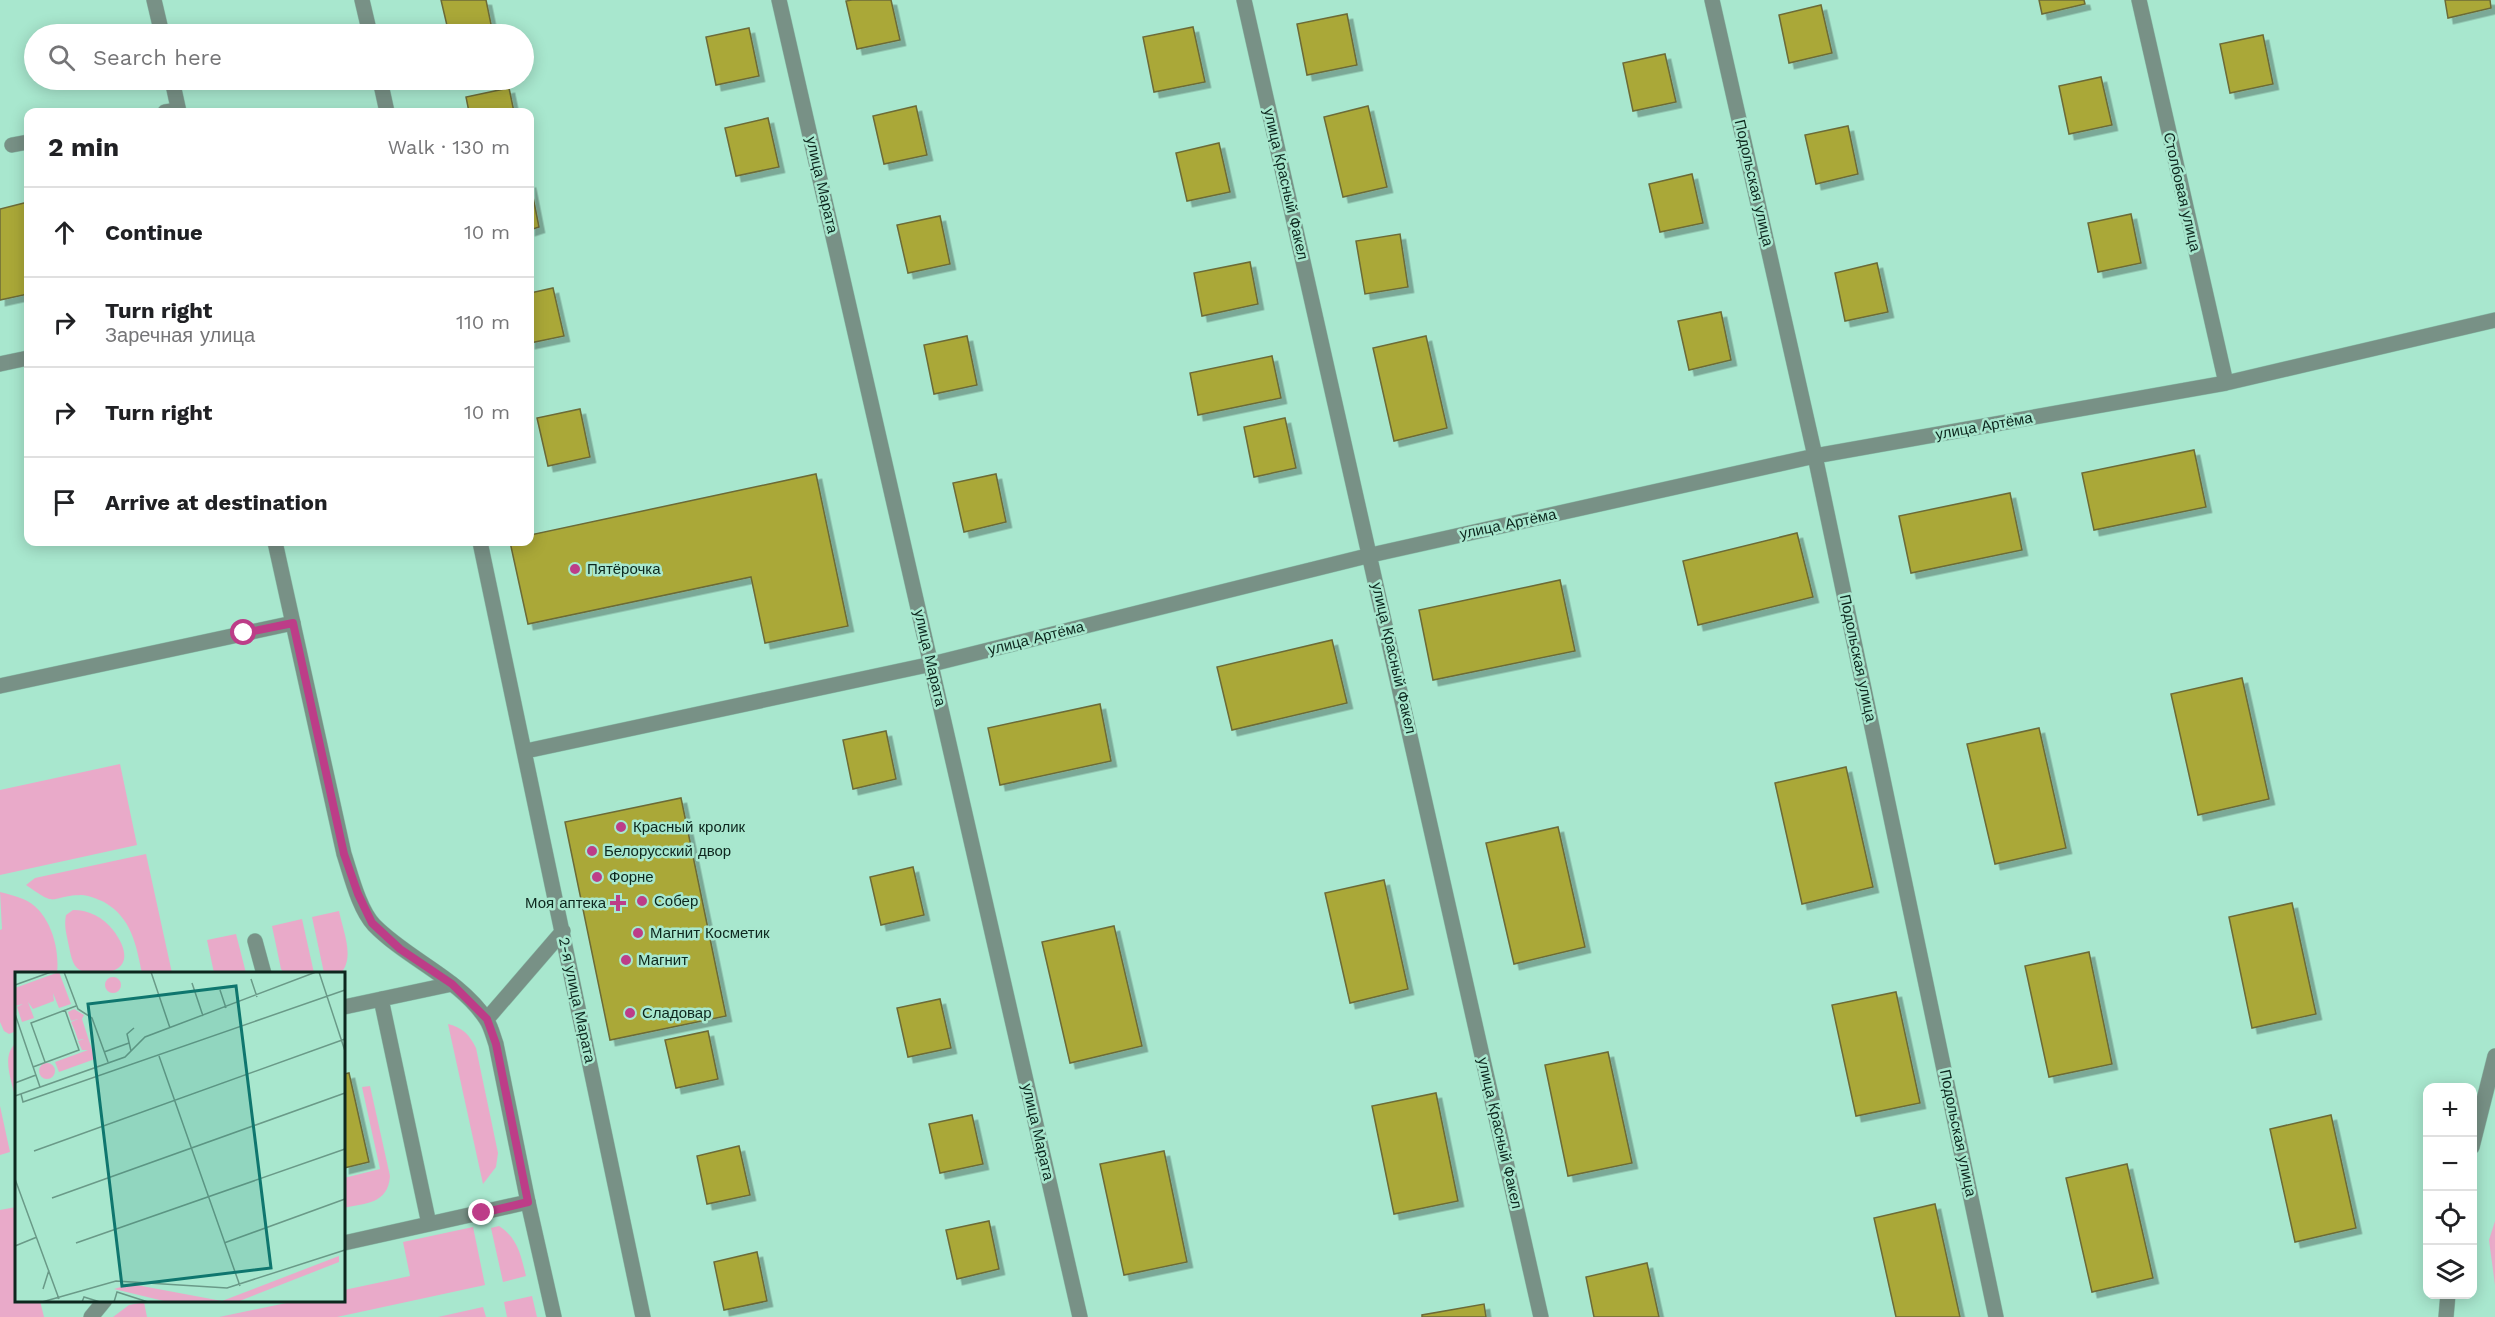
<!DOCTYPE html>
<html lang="en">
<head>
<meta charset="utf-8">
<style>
  :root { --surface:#fff; --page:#f2f2f2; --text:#202124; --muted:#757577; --line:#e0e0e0 }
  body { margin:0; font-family:"Work Sans",sans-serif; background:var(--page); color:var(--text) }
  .controls { position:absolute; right:18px; bottom:18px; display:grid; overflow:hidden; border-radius:12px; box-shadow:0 3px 15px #0003 }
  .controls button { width:54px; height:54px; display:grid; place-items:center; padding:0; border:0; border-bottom:2px solid var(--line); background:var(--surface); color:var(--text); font:30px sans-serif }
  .stop { position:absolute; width:18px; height:18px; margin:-14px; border:4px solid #bd3d88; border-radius:50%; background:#fff }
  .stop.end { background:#bd3d88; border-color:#fff; box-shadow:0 2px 6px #0008 }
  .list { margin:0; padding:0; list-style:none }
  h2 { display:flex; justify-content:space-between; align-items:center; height:78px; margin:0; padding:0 24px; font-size:26px }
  h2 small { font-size:20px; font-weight:400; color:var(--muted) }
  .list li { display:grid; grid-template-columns:39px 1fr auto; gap:18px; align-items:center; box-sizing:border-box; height:90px; padding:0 24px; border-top:2px solid var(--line) }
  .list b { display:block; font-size:22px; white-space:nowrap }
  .list p { margin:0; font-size:20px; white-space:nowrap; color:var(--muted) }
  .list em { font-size:20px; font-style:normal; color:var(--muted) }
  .icon { flex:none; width:33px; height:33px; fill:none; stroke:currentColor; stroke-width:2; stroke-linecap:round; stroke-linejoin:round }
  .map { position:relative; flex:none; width:2495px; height:1317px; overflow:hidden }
  .search { position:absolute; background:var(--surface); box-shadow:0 3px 15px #0003; left:24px; top:24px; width:510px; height:66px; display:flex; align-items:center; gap:15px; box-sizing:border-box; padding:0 21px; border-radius:33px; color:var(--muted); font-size:22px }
  .panel { position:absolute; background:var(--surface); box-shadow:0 3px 15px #0003; left:24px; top:108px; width:510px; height:438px; border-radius:12px }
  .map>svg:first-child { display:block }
  .green { fill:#e9aac9 }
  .building { fill:#aaa838; stroke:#6c6b37; stroke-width:1.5; filter:url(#shadow) }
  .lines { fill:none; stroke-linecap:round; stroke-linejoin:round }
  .service-casing { stroke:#8cc4ae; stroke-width:16 }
  .minor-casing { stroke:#8cc4ae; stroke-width:16 }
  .tertiary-casing { stroke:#8cc4ae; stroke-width:16 }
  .service { stroke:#789186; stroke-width:15 }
  .minor { stroke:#789186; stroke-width:15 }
  .tertiary { stroke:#789186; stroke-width:15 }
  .route { stroke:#bd3d88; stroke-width:8 }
  .poi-dot { fill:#bd3d88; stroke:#a8e7ce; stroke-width:2 }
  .labels { text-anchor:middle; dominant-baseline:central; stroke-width:5; stroke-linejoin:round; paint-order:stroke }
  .street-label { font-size:15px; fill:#0d271e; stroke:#a8e7ce }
  .poi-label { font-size:15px; fill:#0d271e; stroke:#a8e7ce; text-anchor:start }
  .inset-road { fill:none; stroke:#6a9a88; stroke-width:1.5 }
  .view { fill:#0f766e; fill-opacity:0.15; stroke:#0f766e; stroke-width:3 }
  .inset-edge { fill:none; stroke:#0d271e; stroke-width:3 }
</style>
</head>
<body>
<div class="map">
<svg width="2495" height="1317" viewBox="0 0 2495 1317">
  <defs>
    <filter id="shadow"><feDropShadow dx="5.5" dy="5.5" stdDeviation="0" flood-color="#0004"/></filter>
  </defs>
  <rect width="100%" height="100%" fill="#a8e7ce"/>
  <path class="green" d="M120,764L137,845L0,875V790Z
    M146,854L172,973H142C136,945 132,918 104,902C97,899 89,895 81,895C47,896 60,909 26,885L35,878Z
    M0,892C8,894 16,896 23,899C50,910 60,948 57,973L16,974V1031L9,1034L4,1031L0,1022V930L2,929Z
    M73,910C89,910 103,917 113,930C132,955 128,974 94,973C89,973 81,972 77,968C71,962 70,950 68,942C66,932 64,925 66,915Z
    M339,911C343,931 355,957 341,973H324L312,917Z
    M302,919L314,973H284L281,969L272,926Z
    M236,934L246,973H214L207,940Z
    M448,1024C463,1028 469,1034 476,1048L498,1153L496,1167L483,1184Z
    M16,1043V1101C13,1084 0,1056 16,1043Z
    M370,1086L390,1176C388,1204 366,1203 344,1208V1178L380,1169L362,1087Z
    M0,1106L10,1152L0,1155Z
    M16,1207V1300L40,1301L44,1317H0V1210Z
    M2495,1221V1285L2489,1240Z
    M499,1226C518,1238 521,1256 526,1276L503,1282L491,1228Z
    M473,1227L485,1285L337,1317H219L296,1301L344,1300V1290L410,1276L403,1242Z
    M532,1296L537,1317H507L504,1302Z
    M144,1302L147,1317H113L129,1305Z
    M483,1307L486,1317H438Z"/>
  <path class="building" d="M441,0H486L493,34H449Z
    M852,0H891L900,40L857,49L846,1Z
    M2039,0H2084L2085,4L2042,14Z
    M2445,0H2490L2491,8L2448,18Z
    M1821,5L1832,53L1789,63L1779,15Z
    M1347,14L1357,65L1307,75L1297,24Z
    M1193,27L1205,82L1154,92L1143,37Z
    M749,28L759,76L716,85L706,37Z
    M2263,35L2273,84L2230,93L2220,44Z
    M1665,54L1676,102L1633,111L1623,63Z
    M2101,77L2112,125L2069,134L2059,86Z
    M509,88L514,112H469L466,97Z
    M916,106L927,155L884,164L873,116Z
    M1368,106L1387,187L1343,197L1324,117Z
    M768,118L779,167L736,176L725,128Z
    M1848,126L1858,174L1816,184L1805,135Z
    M1219,143L1230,192L1187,201L1176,153Z
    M1692,174L1703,223L1660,232L1649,184Z
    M530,182L539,227L530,230Z
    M28,202V294L0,300V209Z
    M2131,214L2141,263L2098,272L2088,223Z
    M940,216L950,264L908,273L897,225Z
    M1400,234L1408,287L1365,294L1356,241Z
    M1250,262L1258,304L1202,316L1194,273Z
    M1877,263L1888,312L1845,321L1835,273Z
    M553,288L564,336L530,343V293Z
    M1721,312L1731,360L1689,370L1678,321Z
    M967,336L977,385L934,394L924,345Z
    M1426,336L1447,428L1394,441L1373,348Z
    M1272,356L1281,398L1198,415L1190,373Z
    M580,409L590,457L548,466L537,418Z
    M1285,418L1296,468L1254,477L1244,427Z
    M2194,450L2206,507L2094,530L2082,473Z
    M816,474L848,626L765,643L751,577L528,624L510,542H530V535Z
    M996,474L1006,522L964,532L953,483Z
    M2010,493L2022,550L1911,573L1899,516Z
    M1797,533L1813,597L1698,625L1683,561Z
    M1560,580L1575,651L1433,680L1419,610Z
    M1332,640L1347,703L1232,730L1217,667Z
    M2242,678L2269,799L2198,815L2171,694Z
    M1100,704L1111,761L1000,785L988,728Z
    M2039,728L2066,848L1995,864L1967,744Z
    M886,731L896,779L853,789L843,740Z
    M1846,767L1873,887L1802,904L1775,783Z
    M681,798L726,1016L610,1040L565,822Z
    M1558,827L1585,947L1514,964L1486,843Z
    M913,867L924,915L881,925L870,877Z
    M1384,880L1408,989L1350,1003L1325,893Z
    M2292,903L2316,1014L2252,1028L2229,917Z
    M1114,926L1142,1046L1070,1063L1042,942Z
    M2089,952L2112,1064L2049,1077L2025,966Z
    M1896,992L1920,1103L1856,1116L1832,1005Z
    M940,999L951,1048L908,1057L897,1008Z
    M708,1031L718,1079L676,1088L665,1040Z
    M1608,1052L1632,1163L1568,1176L1545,1065Z
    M349,1073L369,1162L344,1168V1074Z
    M1436,1093L1458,1201L1394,1214L1372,1106Z
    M972,1115L983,1164L940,1173L929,1124Z
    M2331,1115L2356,1228L2295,1242L2270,1129Z
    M739,1146L750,1195L707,1204L697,1156Z
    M1164,1151L1187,1262L1124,1275L1100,1164Z
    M2127,1164L2153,1278L2092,1292L2066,1178Z
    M1935,1204L1960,1317H1896L1874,1218Z
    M989,1221L999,1269L957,1279L946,1230Z
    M757,1252L767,1301L724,1310L714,1262Z
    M1647,1263L1659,1317H1594L1586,1277Z
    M1484,1304L1486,1317H1422V1315Z"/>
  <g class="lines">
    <g class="service-casing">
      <path id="service" d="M165,112L178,110
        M12,145L28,142
        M0,364L28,358
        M0,686L293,623
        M255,941L264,974
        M381,999L429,1224
        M344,1007L452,984
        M344,1243L528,1202
        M91,1317L105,1300"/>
    </g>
    <g class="minor-casing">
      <path id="minor" d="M154,0L162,34
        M362,0L370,34
        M779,0L1080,1317
        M1244,0L1541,1317
        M1712,0L1815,456L1996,1317
        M2139,0L2226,383
        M172,80L179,112
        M380,80L387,112
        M275,542L344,854C351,875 359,909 374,925C407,959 460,979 486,1019C491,1026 493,1036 496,1044L528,1202L554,1317
        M480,542L643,1317
        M526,751L932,664L1371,555L1815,456L2226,383L2495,320
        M487,1019L563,931"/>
    </g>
    <g class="tertiary-casing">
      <path id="tertiary" d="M2472,1147L2495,1056
        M2446,1317L2448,1294"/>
    </g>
    <use href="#service" class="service"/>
    <use href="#minor" class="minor"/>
    <use href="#tertiary" class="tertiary"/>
  </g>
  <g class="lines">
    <path class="route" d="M244,633L293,623L344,854L358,894L372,923L400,949L452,984L487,1019L496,1044L528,1202L482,1213"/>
  </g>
  <g class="poi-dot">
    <circle cx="575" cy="569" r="6"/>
    <circle cx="621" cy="827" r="6"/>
    <circle cx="592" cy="851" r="6"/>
    <circle cx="597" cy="877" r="6"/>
    <circle cx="642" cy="901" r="6"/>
    <path d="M615 894h6v6h6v6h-6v6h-6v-6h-6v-6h6z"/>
    <circle cx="638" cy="933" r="6"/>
    <circle cx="626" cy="960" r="6"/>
    <circle cx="630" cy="1013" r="6"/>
  </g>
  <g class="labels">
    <g class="street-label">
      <text transform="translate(1754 183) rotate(77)">Подольская улица</text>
      <text transform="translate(1286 184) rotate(77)">улица Красный Факел</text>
      <text transform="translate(822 185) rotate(77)">улица Марата</text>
      <text transform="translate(2182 192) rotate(77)">Столбовая улица</text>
      <text transform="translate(1984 426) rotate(-10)">улица Артёма</text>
      <text transform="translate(1508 524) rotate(-12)">улица Артёма</text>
      <text transform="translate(1036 638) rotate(-14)">улица Артёма</text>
      <text transform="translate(930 658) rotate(77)">улица Марата</text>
      <text transform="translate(1394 658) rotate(77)">улица Красный Факел</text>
      <text transform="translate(1858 658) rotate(78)">Подольская улица</text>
      <text transform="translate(577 1000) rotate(78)">2-я улица Марата</text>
      <text transform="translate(1038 1132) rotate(77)">улица Марата</text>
      <text transform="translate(1500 1133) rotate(77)">улица Красный Факел</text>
      <text transform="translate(1958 1133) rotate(78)">Подольская улица</text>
    </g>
    <g class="poi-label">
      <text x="587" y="569">Пятёрочка</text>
      <text x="633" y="827">Красный кролик</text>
      <text x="604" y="851">Белорусский двор</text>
      <text x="609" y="877">Форне</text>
      <text x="654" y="901">Собер</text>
      <text x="606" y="903" text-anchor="end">Моя аптека</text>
      <text x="650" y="933">Магнит Косметик</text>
      <text x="638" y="960">Магнит</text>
      <text x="642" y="1013">Сладовар</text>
    </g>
  </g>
  <g transform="translate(15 972)">
    <rect width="330" height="330" fill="#a8e7ce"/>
    <path d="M44,0L56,32L44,36L38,21L39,29L18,37L13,30L19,46L7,50L2,35L8,32L0,34V16ZM90 13a8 8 0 1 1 16 0a8 8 0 1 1-16 0ZM59,37L69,43L67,47L80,87L44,100L40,90L73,78H67L63,69L69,67L63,68L60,59L66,57L60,59L56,50L63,47L56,49L53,40ZM24 99a8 8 0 1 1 16 0a8 8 0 1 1-16 0ZM324,284V290L222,330H153L99,317L116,312L207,329Z" fill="#e9aac9"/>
    <path class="inset-road" d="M49,0L63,37L77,46L93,90M136,0L155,56M304,0L330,79M236,7L242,25M177,11L188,44M0,13L36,0M205,18L211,36M0,42L25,115M116,79L112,62L119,56M89,80L114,71M144,84L225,314M30,90L16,51L61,34M18,95L64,78L50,38M0,111L21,103M6,122L8,130L330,18M0,124L110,85L130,65L301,0M19,179L330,67M0,207L44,327M37,226L330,121M61,271L330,177M209,271L330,227M0,274L22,265M28,317L34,298M27,330L101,309L212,316L330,278M67,330L69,325L85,330M99,330L102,320L133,330"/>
    <path class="view" d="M221,14L256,296L107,314L73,32Z"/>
    <rect width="330" height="330" class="inset-edge"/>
  </g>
</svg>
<div class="controls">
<button>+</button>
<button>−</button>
<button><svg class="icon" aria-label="locate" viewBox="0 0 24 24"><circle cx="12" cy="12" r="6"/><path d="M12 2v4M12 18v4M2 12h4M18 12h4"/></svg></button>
<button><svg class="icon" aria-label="layers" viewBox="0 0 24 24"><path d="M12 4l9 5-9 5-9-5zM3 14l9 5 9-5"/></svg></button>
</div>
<div class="stop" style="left:244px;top:633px"></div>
<div class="stop end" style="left:482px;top:1213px"></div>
<div class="search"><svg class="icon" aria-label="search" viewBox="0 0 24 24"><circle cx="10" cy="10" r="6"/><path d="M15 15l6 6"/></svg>Search here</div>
<section class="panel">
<h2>2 min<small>Walk · 130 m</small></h2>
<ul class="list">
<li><svg class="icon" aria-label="ahead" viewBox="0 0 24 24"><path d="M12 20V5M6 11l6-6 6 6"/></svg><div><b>Continue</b></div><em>10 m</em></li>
<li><svg class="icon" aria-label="right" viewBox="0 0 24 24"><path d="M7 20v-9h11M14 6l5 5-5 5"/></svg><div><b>Turn right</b><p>Заречная улица</p></div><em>110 m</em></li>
<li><svg class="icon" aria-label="right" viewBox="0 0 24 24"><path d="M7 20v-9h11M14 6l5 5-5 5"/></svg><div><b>Turn right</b></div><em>10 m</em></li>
<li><svg class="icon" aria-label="arrive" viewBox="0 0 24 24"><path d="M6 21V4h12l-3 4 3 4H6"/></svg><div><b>Arrive at destination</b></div></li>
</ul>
</section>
</div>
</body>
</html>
